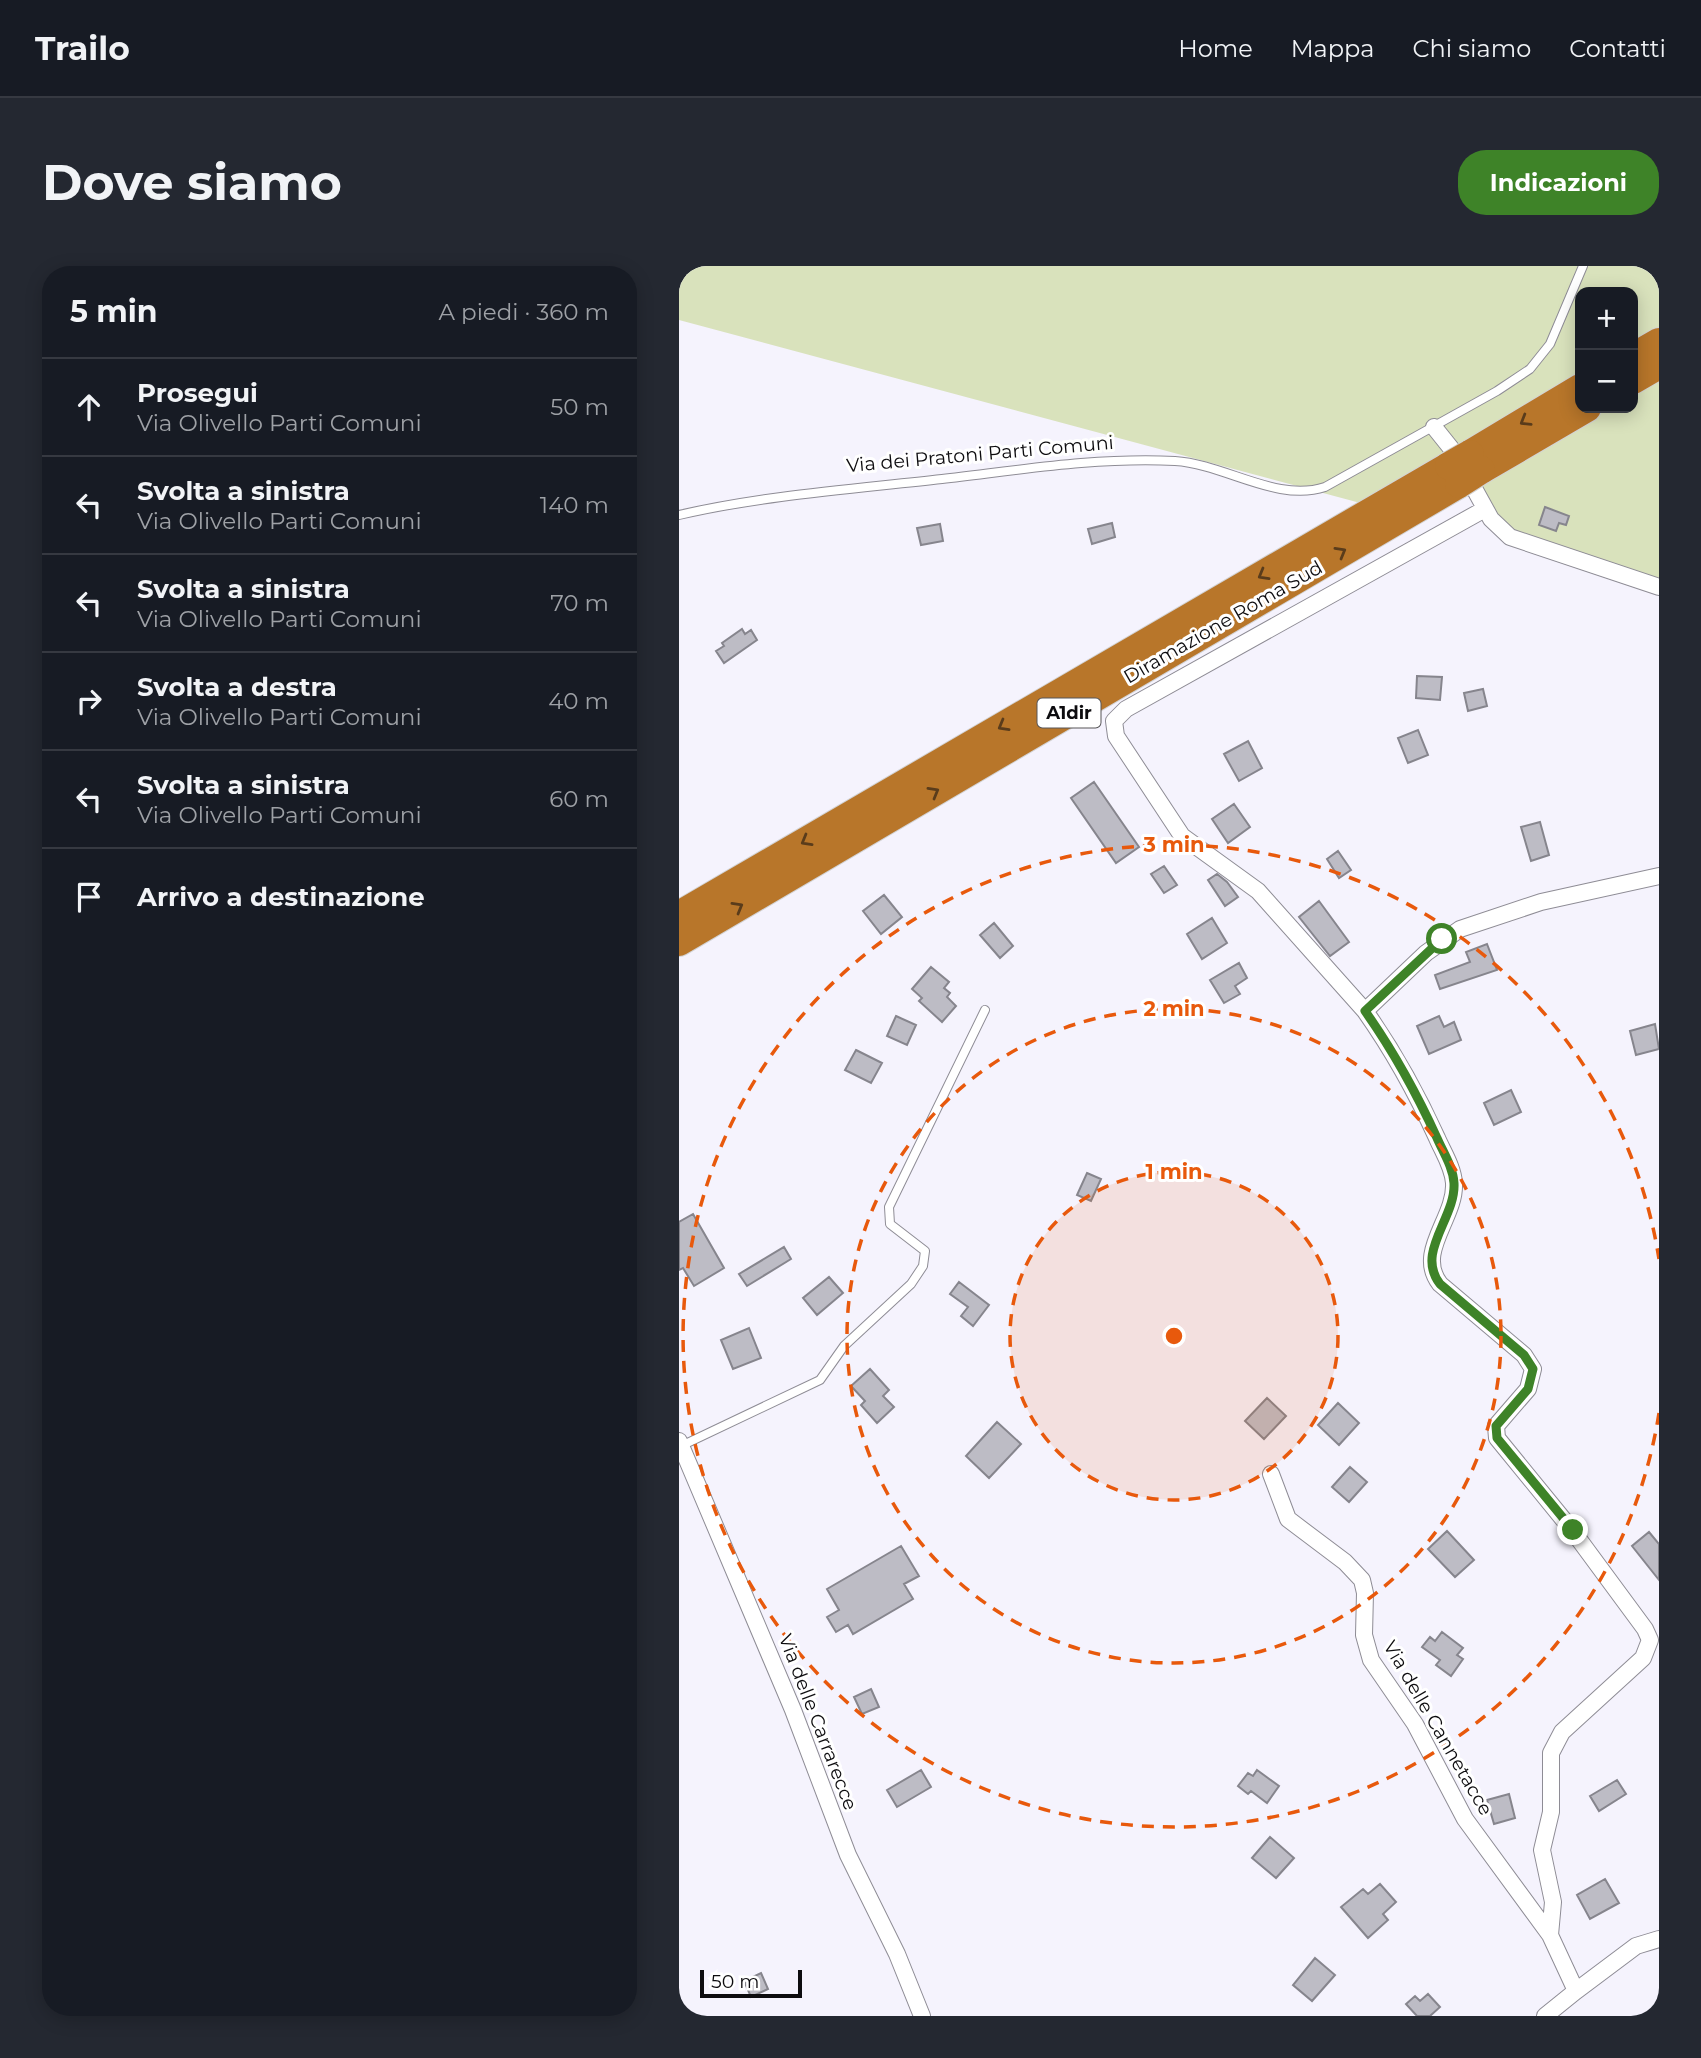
<!DOCTYPE html>
<html lang="it">
<head>
<meta charset="utf-8">
<style>
  :root { --surface:#171b24; --page:#242831; --text:#f1f3f6; --muted:#9ea1a6; --line:#363941; --accent:#3e8328 }
  body { margin:0; font-family:Montserrat,sans-serif; background:var(--page); color:var(--text) }
  .controls { position:absolute; right:21px; top:21px; display:grid; overflow:hidden; border-radius:14px; box-shadow:0 4px 18px #0003 }
  .controls button { width:63px; height:63px; display:grid; place-items:center; padding:0; border:0; border-bottom:2px solid var(--line); background:var(--surface); color:var(--text); font:35px sans-serif }
  .scale { position:absolute; left:21px; bottom:18px; width:102px; box-sizing:border-box; padding-left:7px; border:4px solid #0d0c0f; border-top:0; font-size:19px; line-height:24px; white-space:nowrap; color:#0d0c0f; -webkit-text-stroke:5px #fff; paint-order:stroke }
  .stop { position:absolute; width:21px; height:21px; margin:-16px; border:5px solid #3e8328; border-radius:50%; background:#fff }
  .stop.end { background:#3e8328; border-color:#fff; box-shadow:0 2px 7px #0008 }
  .list { margin:0; padding:0; list-style:none }
  h2 { display:flex; justify-content:space-between; align-items:center; height:91px; margin:0; padding:0 28px; font-size:30px }
  h2 small { font-size:23px; font-weight:400; color:var(--muted) }
  .list li { display:grid; grid-template-columns:46px 1fr auto; gap:21px; align-items:center; box-sizing:border-box; height:98px; padding:0 28px; border-top:2px solid var(--line) }
  .list b { display:block; font-size:26px; white-space:nowrap }
  .list p { margin:0; font-size:23px; white-space:nowrap; color:var(--muted) }
  .list em { font-size:23px; font-style:normal; color:var(--muted) }
  .icon { flex:none; width:38px; height:38px; fill:none; stroke:currentColor; stroke-width:2; stroke-linecap:round; stroke-linejoin:round }
  .map { position:relative; flex:none; width:980px; height:1750px; overflow:hidden; border-radius:28px }
  header { display:flex; align-items:center; gap:42px; box-sizing:border-box; height:98px; padding:0 35px; background:var(--surface); border-bottom:2px solid var(--line) }
  header strong { font-size:33px }
  nav { display:flex; gap:38px; margin-inline-start:auto; font-size:24px }
  .intro { display:flex; align-items:center; justify-content:space-between; box-sizing:border-box; height:168px; padding:0 42px }
  h1 { margin:0; font-size:49px }
  .button { padding:18px 32px; border-radius:28px; background:var(--accent); color:#fff; font-size:24px; font-weight:700 }
  main { display:flex; gap:42px; padding:0 42px }
  aside { flex:1; background:var(--surface); border-radius:28px; box-shadow:0 4px 18px #0003 }
  .map>svg:first-child { display:block }
  .green { fill:#d9e2bc; fill-rule:evenodd }
  .building { fill:#bdbcc5; stroke:#86858d; stroke-width:2 }
  .lines { fill:none; stroke-linecap:round; stroke-linejoin:round }
  .lane-casing { stroke:#8e8c95; stroke-width:10 }
  .street-casing { stroke:#8e8c95; stroke-width:18 }
  .highway-casing { stroke:#d3d3d4; stroke-width:30 }
  .lane { stroke:#fff; stroke-width:8 }
  .street { stroke:#fff; stroke-width:16 }
  .highway { stroke:#b8762a; stroke-width:28 }
  .highway-bridge-casing { stroke:#d3d3d4; stroke-width:30; stroke-linecap:butt }
  .highway-bridge { stroke:#b8762a; stroke-width:28 }
  .oneway { stroke:#5a3c1b }
  .route { stroke:#3e8328; stroke-width:9 }
  .ring { fill:none; stroke:#e8590c; stroke-width:3.5; stroke-dasharray:12 9 }
  .labels { text-anchor:middle; dominant-baseline:central; stroke-width:6; stroke-linejoin:round; paint-order:stroke }
  .shield { fill:#fff; stroke:#565557; stroke-width:2 }
  .shield-label { font-size:18px; font-weight:bold; fill:#0d0c0f }
  .street-label { font-size:19px; fill:#0d0c0f; stroke:#fff }
  .centre { fill:#e8590c; stroke:#fff; stroke-width:3.5 }
  .ring-label { font-size:21px; text-anchor:middle; font-weight:bold; fill:#e8590c; stroke:#fff; stroke-width:6; stroke-linejoin:round; paint-order:stroke }
</style>
</head>
<body>
<header>
<strong>Trailo</strong>
<nav><a>Home</a><a>Mappa</a><a>Chi siamo</a><a>Contatti</a></nav>
</header>
<div class="intro"><h1>Dove siamo</h1><a class="button">Indicazioni</a></div>
<main>
<aside>
<h2>5 min<small>A piedi · 360 m</small></h2>
<ul class="list">
<li><svg class="icon" aria-label="ahead" viewBox="0 0 24 24"><path d="M12 20V5M6 11l6-6 6 6"/></svg><div><b>Prosegui</b><p>Via Olivello Parti Comuni</p></div><em>50 m</em></li>
<li><svg class="icon" aria-label="left" viewBox="0 0 24 24"><path d="M17 20v-9H6M10 6l-5 5 5 5"/></svg><div><b>Svolta a sinistra</b><p>Via Olivello Parti Comuni</p></div><em>140 m</em></li>
<li><svg class="icon" aria-label="left" viewBox="0 0 24 24"><path d="M17 20v-9H6M10 6l-5 5 5 5"/></svg><div><b>Svolta a sinistra</b><p>Via Olivello Parti Comuni</p></div><em>70 m</em></li>
<li><svg class="icon" aria-label="right" viewBox="0 0 24 24"><path d="M7 20v-9h11M14 6l5 5-5 5"/></svg><div><b>Svolta a destra</b><p>Via Olivello Parti Comuni</p></div><em>40 m</em></li>
<li><svg class="icon" aria-label="left" viewBox="0 0 24 24"><path d="M17 20v-9H6M10 6l-5 5 5 5"/></svg><div><b>Svolta a sinistra</b><p>Via Olivello Parti Comuni</p></div><em>60 m</em></li>
<li><svg class="icon" aria-label="arrive" viewBox="0 0 24 24"><path d="M6 21V4h12l-3 4 3 4H6"/></svg><div><b>Arrivo a destinazione</b></div></li>
</ul>
</aside>
<div class="map">
<svg width="980" height="1750" viewBox="0 0 980 1750">
  <rect width="100%" height="100%" fill="#f5f3fd"/>
  <path class="green" d="M0,0H980V321L847,279L780,218L726,249L0,54ZM901,26H954V142H901Z"/>
  <path class="building" d="M866,241L890,250L887,259L880,257L877,265L860,259Z
    M433,257L436,271L413,278L409,263Z
    M261,258L264,275L242,279L238,262Z
    M63,363L66,368L72,364L78,374L45,397L37,385L45,380L43,377Z
    M738,410L763,411L761,434L737,432Z
    M804,423L808,440L789,445L785,427Z
    M739,464L749,489L729,497L719,472Z
    M569,475L583,502L560,515L545,488Z
    M415,516L460,581L437,597L392,532Z
    M555,538L571,561L549,577L533,553Z
    M861,556L870,589L852,595L842,561Z
    M659,585L672,604L660,612L648,593Z
    M485,600L498,619L485,627L472,608Z
    M538,608L548,616L559,631L546,640L529,614Z
    M205,629L223,651L202,668L184,645Z
    M640,635L670,676L651,690L620,651Z
    M533,652L548,677L523,693L508,668Z
    M315,657L334,680L321,692L301,669Z
    M808,678L818,704L761,723L756,709L791,696L787,686Z
    M560,697L568,712L556,720L561,728L545,737L531,714Z
    M252,701L270,716L265,722L271,727L268,731L277,740L263,756L240,735L243,732L233,723Z
    M217,750L237,759L228,779L208,770Z
    M760,750L765,761L775,756L782,774L750,788L738,760Z
    M976,758L980,783L957,789L951,765Z
    M177,784L203,797L192,817L166,804Z
    M832,824L842,846L815,859L805,837Z
    M408,907L422,913L412,935L398,929Z
    M14,948L45,1002L15,1020L4,1002L0,1004V956Z
    M105,981L112,993L68,1020L60,1008Z
    M150,1011L164,1027L138,1049L124,1032Z
    M280,1016L310,1039L294,1060L282,1050L289,1041L271,1028Z
    M70,1062L82,1092L54,1103L42,1074Z
    M191,1103L210,1124L204,1130L215,1141L198,1157L182,1139L186,1135L172,1120Z
    M588,1132L607,1150L585,1173L566,1155Z
    M659,1137L680,1157L660,1179L639,1159Z
    M318,1156L342,1178L310,1212L287,1190Z
    M671,1201L688,1216L670,1236L653,1221Z
    M768,1265L795,1294L776,1311L749,1283Z
    M970,1266L980,1278V1314L953,1280Z
    M222,1280L240,1310L225,1318L234,1333L174,1368L169,1359L157,1366L148,1351L160,1344L148,1323Z
    M763,1366L784,1382L778,1389L784,1393L772,1410L757,1399L761,1394L743,1381L751,1371L756,1375Z
    M192,1423L200,1441L183,1448L175,1431Z
    M242,1504L252,1521L218,1541L208,1524Z
    M578,1504L600,1520L588,1537L572,1525L569,1528L559,1520L569,1507L574,1510Z
    M938,1514L947,1528L920,1545L911,1530Z
    M830,1528L836,1552L815,1558L808,1534Z
    M591,1571L615,1592L597,1612L573,1592Z
    M926,1613L940,1637L911,1653L898,1629Z
    M701,1618L717,1636L704,1648L709,1654L689,1672L662,1641L684,1623L689,1628Z
    M636,1692L656,1709L633,1735L614,1719Z
    M82,1707L89,1723L72,1731L65,1715Z
    M749,1728L761,1741L751,1750H738L727,1738L736,1730L741,1735Z"/>
  <g class="lines">
    <g class="lane-casing">
      <path id="lane" d="M0,249C87,229 175,223 263,213C341,204 418,191 496,195C546,198 598,237 646,221L818,125L851,103L871,78L904,0
        M2,1180L141,1114L165,1080L232,1018L244,1000L246,985L211,958L210,941L306,744"/>
    </g>
    <g class="street-casing">
      <path id="street" d="M755,161L775,186L812,253L831,271L980,321
        M980,610L862,636L781,663L747,687L686,745C715,786 737,826 758,872C764,886 774,901 775,917C777,952 736,986 761,1018L845,1089L854,1103L849,1123L817,1160L818,1172L893,1264L966,1363L971,1374L964,1392L883,1466L872,1487V1546L863,1584L874,1636L871,1669L897,1725L957,1680L980,1673
        M686,745L579,625L503,570L437,470L435,455L447,443L806,243
        M0,1175L114,1444L169,1589L218,1688L243,1750
        M592,1208L609,1253L666,1296L683,1314L686,1327L685,1369L692,1394L736,1458L786,1553L871,1669
        M866,1750L897,1725"/>
    </g>
    <g class="highway-casing">
      <path id="highway" d="M954,91L980,76
        M954,114L980,99
        M791,188L901,122
        M802,204L908,142
        M0,649L770,200
        M0,676L780,218"/>
    </g>
    <use href="#lane" class="lane"/>
    <use href="#street" class="street"/>
    <use href="#highway" class="highway"/>
    <g class="highway-bridge-casing">
      <path id="highway-bridge" d="M770,200L791,188
        M780,218L802,204"/>
    </g>
    <use href="#highway-bridge" class="highway-bridge"/>
  </g>
  <defs><path id="oneway-chevron" d="M-2-3.5L2.5 0L-2 3.5" fill="none" stroke-width="1.6" stroke-linecap="round" stroke-linejoin="round" transform="scale(1.75)"/></defs>
  <g class="oneway">
    <use href="#oneway-chevron" transform="translate(846 155) rotate(149)"/>
    <use href="#oneway-chevron" transform="translate(662 286) rotate(-30)"/>
    <use href="#oneway-chevron" transform="translate(584 309) rotate(150)"/>
    <use href="#oneway-chevron" transform="translate(324 460) rotate(150)"/>
    <use href="#oneway-chevron" transform="translate(255 526) rotate(-30)"/>
    <use href="#oneway-chevron" transform="translate(127 575) rotate(150)"/>
    <use href="#oneway-chevron" transform="translate(59 641) rotate(-30)"/>
  </g>
  <g class="lines">
    <path class="route" d="M763,673L686,745C715,786 737,826 758,872C764,886 774,901 775,917C777,952 736,986 761,1018L845,1089L854,1103L849,1123L817,1160L818,1172L894,1264"/>
  </g>
  <circle cx="495" cy="1070" r="164" fill="#e8590c" fill-opacity=".12"/>
  <g class="ring">
    <circle cx="495" cy="1070" r="164"/>
    <circle cx="495" cy="1070" r="327"/>
    <path d="M980 1147A491 491 0 1 1 980 993"/>
  </g>
  <g class="labels">
    <rect class="shield" x="358.5" y="432.5" width="63" height="29" rx="5"/>
    <g class="shield-label">
      <text x="390" y="447">A1dir</text>
    </g>
    <g class="street-label">
      <text transform="translate(301 188) rotate(-5)">Via dei Pratoni Parti Comuni</text>
      <text transform="translate(544 356) rotate(-30)">Diramazione Roma Sud</text>
      <text transform="translate(139 1456) rotate(69)">Via delle Carrarecce</text>
      <text transform="translate(759 1462) rotate(60)">Via delle Cannetacce</text>
    </g>
  </g>
  <circle cx="495" cy="1070" r="10" class="centre"/>
  <g class="ring-label">
    <text x="495" y="586">3 min</text>
    <text x="495" y="750">2 min</text>
    <text x="495" y="913">1 min</text>
  </g>
</svg>
<div class="controls">
<button>+</button>
<button>−</button>
</div>
<div class="scale">50 m</div>
<div class="stop" style="left:763px;top:673px"></div>
<div class="stop end" style="left:894px;top:1264px"></div>
</div>
</main>
</body>
</html>
